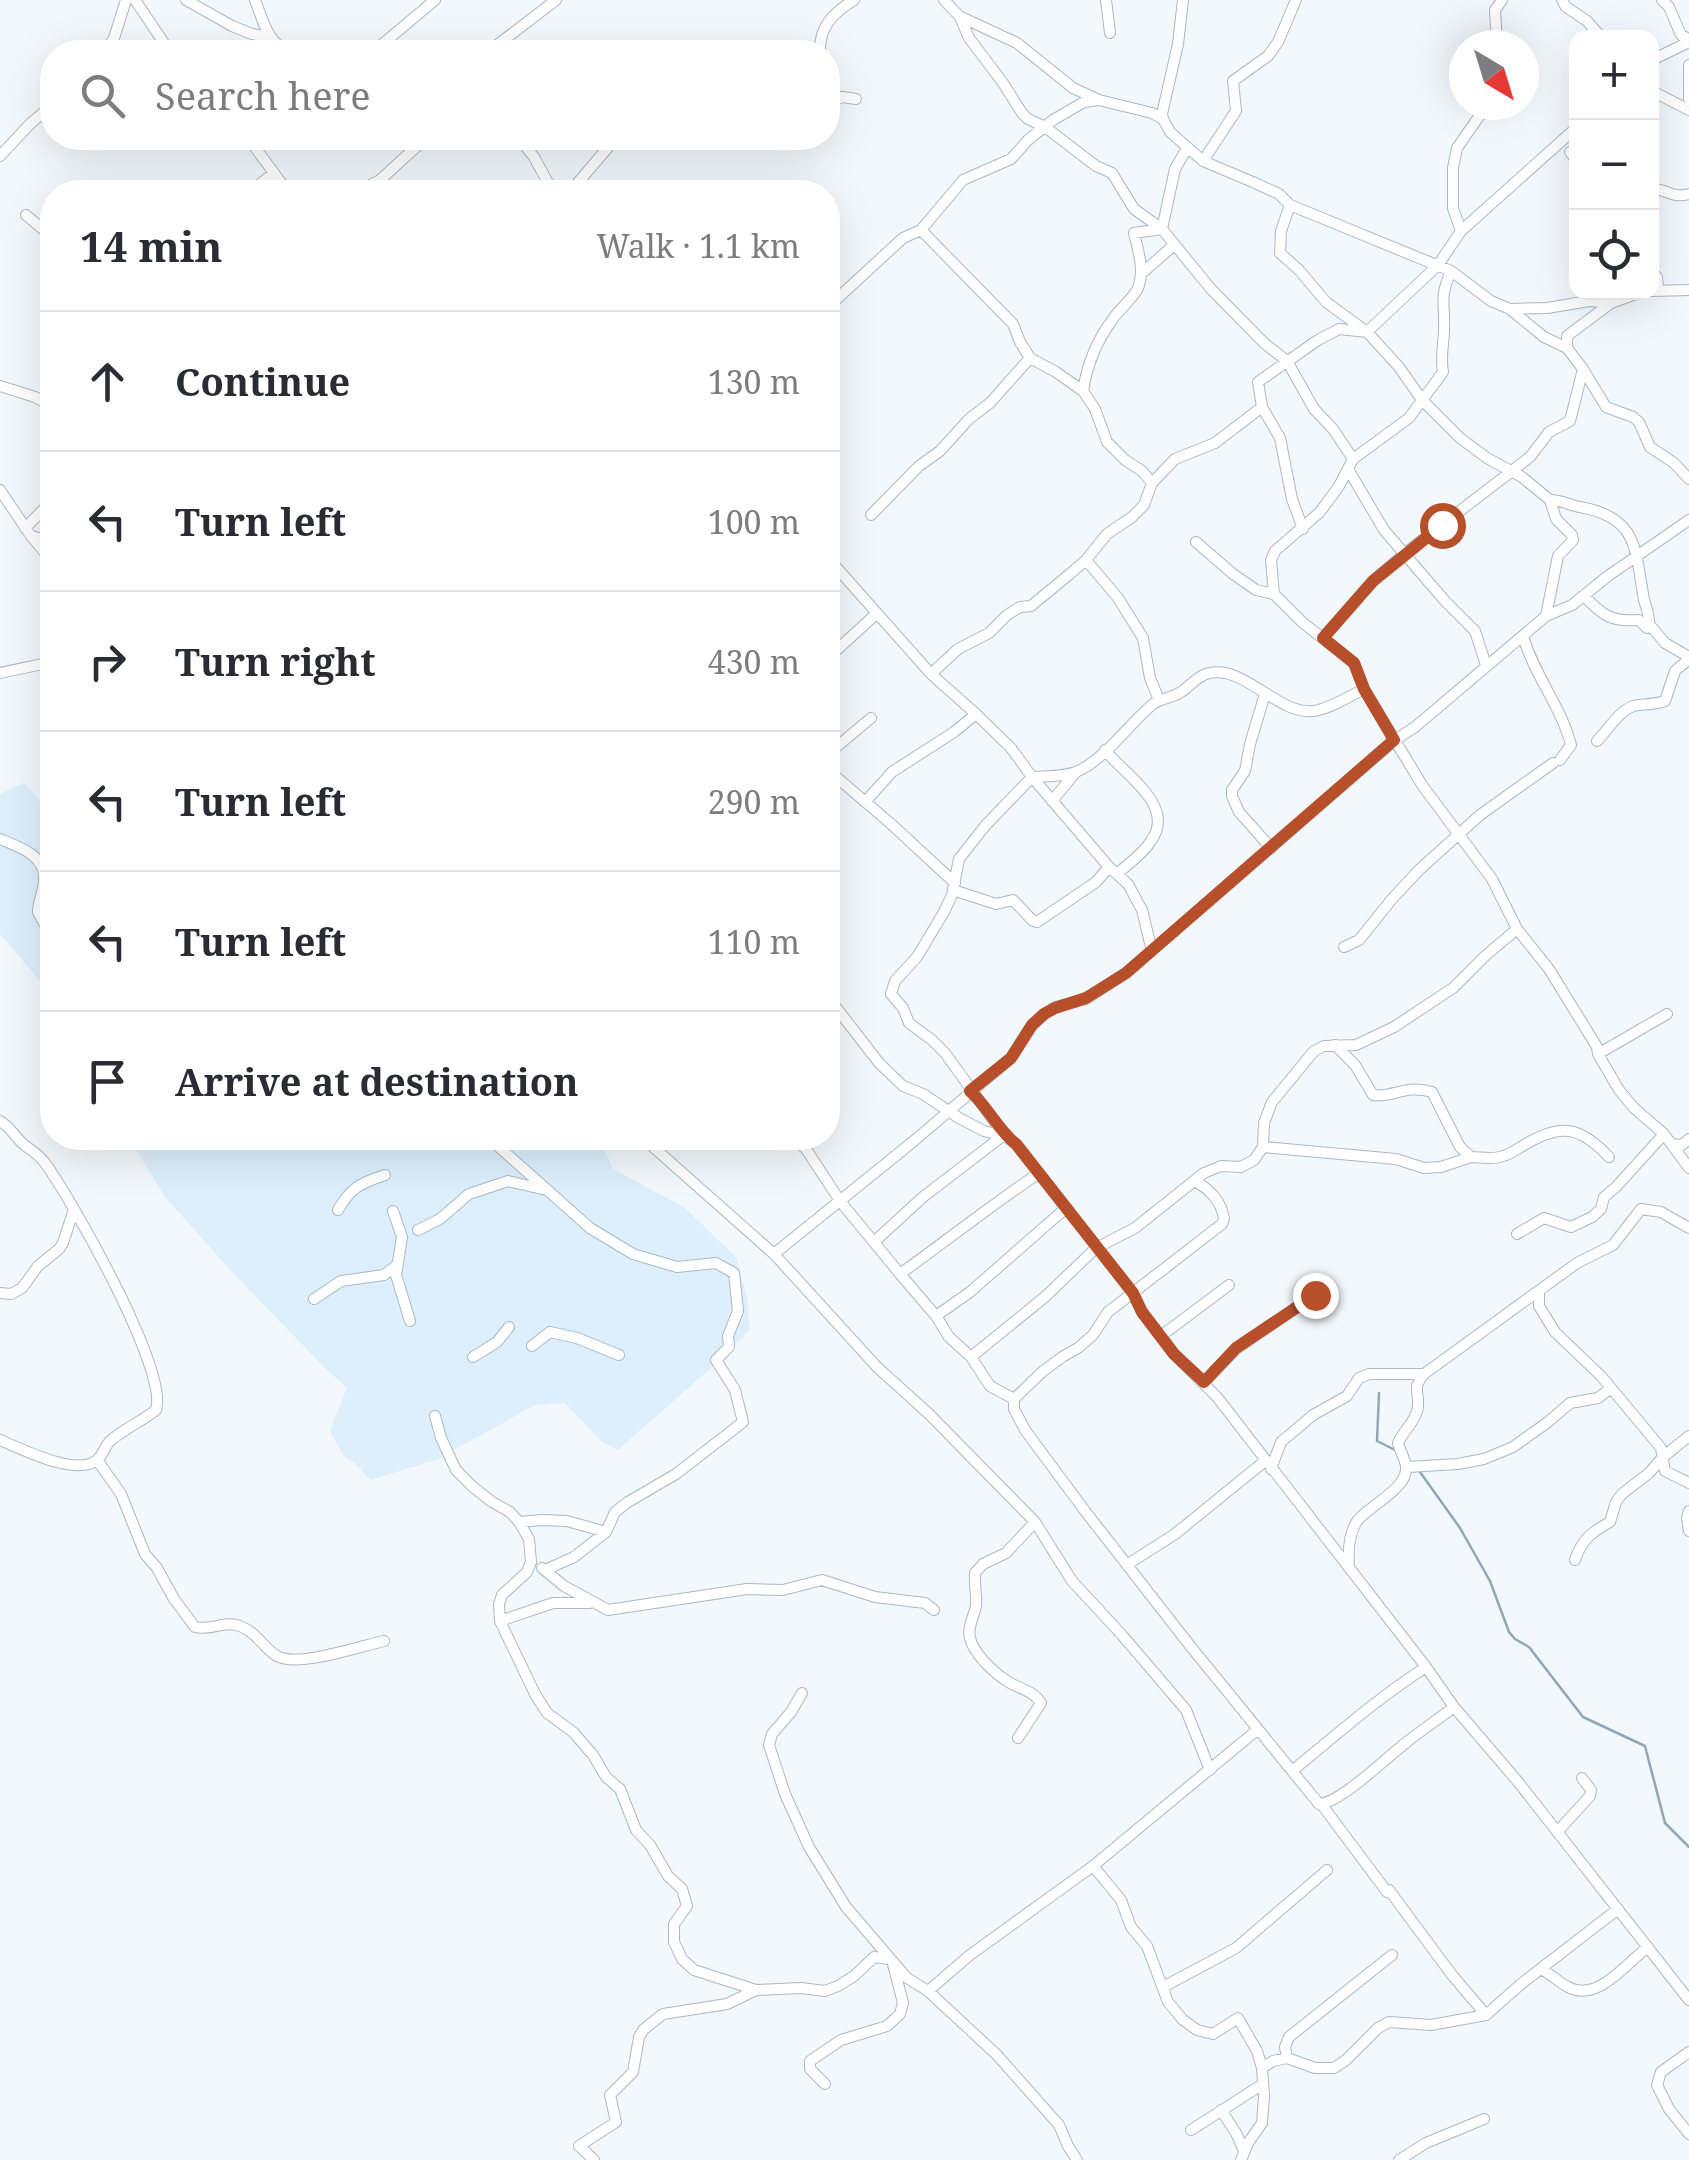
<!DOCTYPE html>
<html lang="en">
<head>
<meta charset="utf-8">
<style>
  :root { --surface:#fff; --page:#f2f2f3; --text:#2b2b33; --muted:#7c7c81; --line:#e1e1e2 }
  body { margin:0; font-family:"Noto Serif",serif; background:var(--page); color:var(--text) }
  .controls { position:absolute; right:30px; top:30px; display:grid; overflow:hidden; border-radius:20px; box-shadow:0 10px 40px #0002 }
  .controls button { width:90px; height:90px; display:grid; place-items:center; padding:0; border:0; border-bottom:2px solid var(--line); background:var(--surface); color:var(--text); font:50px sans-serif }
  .compass { position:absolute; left:1449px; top:30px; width:90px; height:90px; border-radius:50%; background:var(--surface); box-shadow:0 10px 40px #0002; rotate:142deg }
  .stop { position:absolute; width:30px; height:30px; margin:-22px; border:8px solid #b7502a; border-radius:50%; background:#fff }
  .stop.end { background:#b7502a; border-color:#fff; box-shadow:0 2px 10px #0008 }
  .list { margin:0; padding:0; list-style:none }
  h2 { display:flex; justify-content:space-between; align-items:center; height:130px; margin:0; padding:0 40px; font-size:42px }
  h2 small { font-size:32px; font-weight:400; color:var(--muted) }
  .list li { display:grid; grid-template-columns:65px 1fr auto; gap:30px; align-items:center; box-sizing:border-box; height:140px; padding:0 40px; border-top:2px solid var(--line) }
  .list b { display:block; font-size:38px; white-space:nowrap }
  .list em { font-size:32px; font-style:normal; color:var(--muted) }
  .icon { flex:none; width:55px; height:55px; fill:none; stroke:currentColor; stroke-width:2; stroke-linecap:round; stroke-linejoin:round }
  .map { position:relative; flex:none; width:1689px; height:2160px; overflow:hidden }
  .search { position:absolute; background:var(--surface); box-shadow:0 10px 40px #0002; left:40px; top:40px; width:800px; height:110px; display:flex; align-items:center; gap:25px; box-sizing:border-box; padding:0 35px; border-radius:40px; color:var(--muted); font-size:38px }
  .panel { position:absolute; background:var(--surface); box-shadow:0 10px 40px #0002; left:40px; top:180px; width:800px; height:970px; border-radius:40px }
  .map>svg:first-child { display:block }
  .built { fill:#ddeffd }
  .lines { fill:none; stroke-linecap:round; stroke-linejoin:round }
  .stream { stroke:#90a7b9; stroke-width:2.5 }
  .minor-casing { stroke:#aab9c5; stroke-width:12 }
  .minor { stroke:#fff; stroke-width:10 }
  .route { stroke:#b7502a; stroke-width:12 }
</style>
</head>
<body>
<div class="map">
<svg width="1689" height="2160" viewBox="0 0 1689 2160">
  <rect width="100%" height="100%" fill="#f2f8fd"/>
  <path class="built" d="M24,783L52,815V995L0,934V794Z
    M129,1138H599L613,1169L685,1208L736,1257L747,1297L750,1330L712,1367L618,1450L602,1442L565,1403L535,1405L436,1460L370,1480L358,1466L343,1455L330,1430L347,1388L325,1368L233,1273L165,1197Z"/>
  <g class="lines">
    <path class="stream" d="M1379,1393L1377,1441L1395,1450
      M1420,1472L1460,1528L1490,1581L1509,1632L1515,1639L1529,1647L1583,1717L1645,1746L1665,1823L1689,1847"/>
    <g class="minor-casing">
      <path id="minor" d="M135,0L170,52
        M186,0L232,26L252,34L269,37
        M255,0C263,21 268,45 291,52
        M944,0L960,17L969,38L1003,83L1022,113L1028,119L1045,127L1096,166L1112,173L1134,209L1162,229L1210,288L1264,343L1287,361L1314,409L1333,429L1353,459
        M1106,0L1110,33
        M1562,0L1566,7L1587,21L1602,38
        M1662,0L1669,7L1681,35L1689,39
        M961,17L1017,43L1073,88L1099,100
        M1497,45L1495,10L1502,0
        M105,52L114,38L126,0
        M373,52L435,0
        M488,52L556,0
        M820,52C819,27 833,13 854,0
        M1652,60L1689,42
        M1689,65V99
        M1652,91L1689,110
        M828,104L842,97L856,99
        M1163,119L1162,114L1178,44L1183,0
        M245,138L251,142L288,192
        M519,138L534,157L553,192
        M1570,152L1576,160
        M0,156L30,124L52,105
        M1203,161L1236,111L1233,81L1268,56L1278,42L1296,0
        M1652,189C1667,188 1670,199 1689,194
        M250,192L274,173
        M357,192L380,180L426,138
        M570,192L616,138
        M1290,205L1451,271L1491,301L1510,309L1547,308L1589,301L1611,303L1641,292
        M26,215L52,237
        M921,230L1013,324L1020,342L1030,358L1056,372L1083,391
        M1461,231L1453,208V168L1457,148L1487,105
        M1451,271C1439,299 1445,301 1444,329C1444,344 1440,356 1443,372L1409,418L1353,459L1339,486L1320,512L1275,551L1271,560L1274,594L1302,622L1354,663L1364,689L1422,785L1492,879L1517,929L1549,969L1597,1047L1598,1054L1619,1090L1634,1108L1664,1134L1689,1168
        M1652,272L1657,277L1658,289
        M1141,274L1174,245
        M1652,291L1689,290
        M828,307L903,238L921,230L963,180L1011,159L1028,140L1053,120L1084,102L1099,100L1152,113L1163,119L1170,132L1203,161L1255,183L1279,194L1290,205L1281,231L1280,253L1299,270L1326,302L1367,332L1399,367L1422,400L1460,438L1487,458L1522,477L1550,500L1556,519L1572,535L1573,540L1558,556L1546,616
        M1511,310L1544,337L1567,348
        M1583,369L1606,407L1633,417L1639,422L1650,447L1674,463L1689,479
        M0,386L35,397L52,406
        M1348,469L1384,530L1445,601L1475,631L1486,665
        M1152,483L1142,471L1125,460L1107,442L1095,409L1083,391C1087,365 1097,340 1113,319C1120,308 1133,299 1138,288C1145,271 1138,250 1134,233L1162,229L1175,169L1187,148
        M0,490L31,536L52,561
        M1550,500C1562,500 1569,505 1580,507C1636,517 1635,546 1643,594C1644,605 1650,613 1649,624L1665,643L1689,657
        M871,515L919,466L940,451L969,419L990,403L1030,358
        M25,528L52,501
        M1303,529L1292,499L1280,438L1262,407L1258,382L1318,340L1339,329L1367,332L1438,265L1461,231L1576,128
        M31,536L52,541
        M1196,542L1233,574L1256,590L1274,594
        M828,558L931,674L976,714L1011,748L1032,777L1109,867L1128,884L1142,910L1152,951
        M1086,560L1118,598L1143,638L1150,678L1159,700
        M1584,596C1603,616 1611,622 1639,620L1647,628
        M1523,636C1534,675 1561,706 1571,745L1560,760
        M1323,638L1373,581L1404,554L1530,457L1549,432L1570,421L1583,369L1567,348V336L1611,303
        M828,658L876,614
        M0,673L52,662
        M931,674L958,649L989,633L1007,615L1020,607L1031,606L1071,573L1086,560L1107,534L1132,517L1144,505L1152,483L1175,459L1215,443L1262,407
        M1364,689C1348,697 1331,708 1314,711C1278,716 1243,662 1206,674C1197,677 1190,686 1181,692C1172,698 1162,698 1153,704C1129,724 1105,759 1078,771C1065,777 1046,776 1032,777L985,826L959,859L952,895L944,912L917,957L895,981L891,994L903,1008L909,1023L932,1040L945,1053L1004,1135L1017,1145L1133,1293L1142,1312L1174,1354L1217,1397L1426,1667L1454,1707L1519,1783L1689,2000
        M1265,694L1250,744L1245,771L1232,790V796L1239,812L1271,848
        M1597,741C1608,730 1618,712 1633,706C1641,704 1654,705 1665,701L1675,671L1689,659
        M1105,750C1123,774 1177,805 1151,841C1143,854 1128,864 1117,874
        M828,754L871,718
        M828,770L890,823L955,883
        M1052,801L1075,773
        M865,802L892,772L954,732L976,714
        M0,839C19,847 46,855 44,880C44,891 38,901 38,912L52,938
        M953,890L996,904L1013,900L1033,921L1037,922L1096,882L1109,867
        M1344,947L1359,940L1392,899L1419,870L1480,815L1553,763
        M828,997L879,1063L903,1086L923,1094L959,1118L984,1131L1007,1137
        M1335,1045L1355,1065L1373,1095C1394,1098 1404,1084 1432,1092L1460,1147L1471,1157C1481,1157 1493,1160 1503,1156C1511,1154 1517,1149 1524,1145C1561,1123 1580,1126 1609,1157
        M1598,1054L1667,1014
        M0,1121C9,1126 14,1135 22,1143C30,1150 39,1154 45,1163C72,1200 169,1371 156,1410C142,1421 124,1429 110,1441C105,1446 103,1455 97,1460C76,1477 22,1449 0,1440
        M489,1138L590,1228L633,1254L677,1267L716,1263L734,1273L738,1311L728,1336L729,1347L716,1360L735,1390L743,1422L676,1474L628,1502L615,1512L606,1532L574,1557L545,1570
        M643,1138L774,1254L877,1367L929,1414L1035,1522L1072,1581L1122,1635L1186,1710L1210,1770
        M794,1138L806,1149L840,1201L900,1274
        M1671,1144L1682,1145L1689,1139
        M1263,1147L1396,1159L1424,1168L1441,1167L1471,1157
        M1039,1173C992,1205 947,1240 900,1274L936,1316L949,1337L971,1357L990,1386L1014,1399V1409L1025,1430L1085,1511L1191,1647L1319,1804C1340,1803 1384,1760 1403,1745C1419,1732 1437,1720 1454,1707
        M338,1210C351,1187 361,1183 385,1175
        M393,1211L402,1237L396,1275L410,1321
        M418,1230L440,1219L469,1194L508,1181L547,1190
        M1517,1234L1544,1218L1571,1227L1592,1217L1601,1209L1604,1197L1616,1187L1664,1134
        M874,1242L923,1197L1004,1135
        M1098,1247L1135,1228L1204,1173L1221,1166L1241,1167L1254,1160L1263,1147L1264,1123L1272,1102L1314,1051L1324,1046L1356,1045L1394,1027L1453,988L1485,956L1517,929
        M774,1254L915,1140L1011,1058L1032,1025L1044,1014L1055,1007L1086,999L1126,973L1395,740L1415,727L1546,616L1572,605L1608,576L1689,520
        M0,1293L11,1294L22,1288L38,1266L59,1249L63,1243L74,1209
        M1539,1293V1306L1555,1332L1601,1376L1661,1448L1665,1471L1689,1483
        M314,1299L341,1281L384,1275L397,1265
        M936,1316L970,1292L1066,1208
        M1161,1336L1229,1285
        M532,1346L550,1332L577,1338L619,1355
        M473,1357L497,1342L509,1327
        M971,1357L1046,1296L1097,1247
        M1204,1382L1236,1349L1315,1295
        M1014,1399L1042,1372L1062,1357L1078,1348L1093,1335L1108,1312L1222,1224L1224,1219C1222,1202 1209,1188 1194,1181
        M435,1416L441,1438L456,1470L473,1487L492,1502L510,1512L519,1522L529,1539L531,1562L527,1572L502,1595L499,1604L500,1621L535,1694L547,1713L573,1732L593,1755L606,1777L620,1789L636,1830L650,1845L668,1876L682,1889L687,1906L674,1924V1942L682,1959L694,1970L756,1990
        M97,1460L121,1494L145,1554L157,1568L174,1599L195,1627C211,1631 224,1620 240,1626C258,1633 263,1648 277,1656C298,1668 360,1646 384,1641
        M1407,1467L1458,1464L1484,1459L1513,1447L1548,1422L1570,1403L1598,1398L1611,1388
        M1271,1469L1281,1442L1313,1415L1347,1396L1359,1378L1369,1374H1424
        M1689,1511L1687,1518L1689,1531
        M519,1522L542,1520L567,1521L606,1532
        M1575,1560C1582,1539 1592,1532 1610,1522L1616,1502L1622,1494L1649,1473L1663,1457L1689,1436
        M1128,1564L1175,1534L1265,1461
        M542,1568L564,1586L608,1610L747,1589L783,1590L822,1580L875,1597L925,1603L934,1610
        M1349,1568C1348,1553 1348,1533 1358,1520C1370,1505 1409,1488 1406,1466C1405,1459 1400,1451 1398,1443C1403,1431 1418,1419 1418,1405C1419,1390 1412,1389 1424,1374L1577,1263L1613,1245L1641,1209L1661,1212L1689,1228
        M500,1621L553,1603H590
        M802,1693L791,1712L772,1734L769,1745L785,1794L809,1847L846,1907L907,1978L928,1991L997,2055L1059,2125L1068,2146L1077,2160
        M1018,1738L1041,1703C1033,1690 1019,1689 1007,1681C994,1673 973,1653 970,1638C967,1628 974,1616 976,1606C977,1595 974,1584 975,1573L983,1564L1006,1553L1035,1522
        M1292,1771C1336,1735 1378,1698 1426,1667
        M1322,1805L1387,1892
        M1557,1832L1590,1796L1591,1790L1582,1778
        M1093,1866L1121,1900L1131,1927L1147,1946L1168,2002L1183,2020L1197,2030L1213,2034L1238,2018L1257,2051L1262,2068L1264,2096L1262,2123L1248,2143L1241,2160
        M1389,1890L1452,1975L1486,2015
        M1541,1969C1550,1974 1559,1982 1568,1987C1598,2003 1626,1963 1648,1947
        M1163,1987L1236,1948L1327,1870
        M928,1991L970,1955L1093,1866L1257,1730
        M1689,2052L1661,2072L1657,2085L1669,2109L1689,2134
        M1287,2058L1285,2047L1289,2037L1392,1955
        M1262,2068L1273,2061L1287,2058L1315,2068H1334L1346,2060L1378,2028L1389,2022L1431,2025L1486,2015L1521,1984L1618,1909
        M825,2084L810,2069V2061L841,2040L887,2026L900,2014L903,2003L893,1964
        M1221,2110L1236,2133L1244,2151
        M1191,2130L1263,2084
        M594,2160L579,2146L616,2122L610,2095L633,2072L639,2037L644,2029L663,2014L727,2004L756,1990L801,1988L825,1991L838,1986L854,1976L874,1957L890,1959
        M1399,2160L1426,2143L1484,2119"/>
    </g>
    <use href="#minor" class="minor"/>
  </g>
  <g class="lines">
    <path class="route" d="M1315,1295L1236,1348L1204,1382L1174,1354L1142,1312L1133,1293L1016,1144C998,1130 988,1107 970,1091L1011,1058L1032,1025L1044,1014L1055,1008L1086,998L1126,973L1394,740L1364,689L1354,663L1323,638L1373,581L1442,525"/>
  </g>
</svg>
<div class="controls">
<button>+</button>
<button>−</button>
<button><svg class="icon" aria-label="locate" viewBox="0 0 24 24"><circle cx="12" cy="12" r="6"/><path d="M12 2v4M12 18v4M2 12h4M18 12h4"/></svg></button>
</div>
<svg class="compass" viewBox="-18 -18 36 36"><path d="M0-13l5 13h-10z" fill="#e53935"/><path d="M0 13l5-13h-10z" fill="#7c7c81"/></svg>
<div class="stop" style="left:1442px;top:525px"></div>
<div class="stop end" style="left:1315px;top:1295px"></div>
<div class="search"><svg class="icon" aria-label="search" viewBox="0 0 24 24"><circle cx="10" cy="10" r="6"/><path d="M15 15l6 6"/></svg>Search here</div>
<section class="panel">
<h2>14 min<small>Walk · 1.1 km</small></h2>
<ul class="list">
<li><svg class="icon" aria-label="ahead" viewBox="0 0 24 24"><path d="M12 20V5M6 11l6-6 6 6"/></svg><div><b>Continue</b></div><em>130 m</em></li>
<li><svg class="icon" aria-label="left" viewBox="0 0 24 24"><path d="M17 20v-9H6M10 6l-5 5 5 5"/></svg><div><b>Turn left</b></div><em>100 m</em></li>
<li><svg class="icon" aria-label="right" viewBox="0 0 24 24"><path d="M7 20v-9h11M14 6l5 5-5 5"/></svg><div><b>Turn right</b></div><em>430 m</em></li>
<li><svg class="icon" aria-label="left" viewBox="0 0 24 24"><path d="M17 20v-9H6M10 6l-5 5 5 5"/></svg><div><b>Turn left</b></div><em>290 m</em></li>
<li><svg class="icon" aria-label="left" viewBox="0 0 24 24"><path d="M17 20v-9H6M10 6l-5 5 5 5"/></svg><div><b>Turn left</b></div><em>110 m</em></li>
<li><svg class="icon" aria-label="arrive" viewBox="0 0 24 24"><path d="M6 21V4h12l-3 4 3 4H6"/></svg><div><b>Arrive at destination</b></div></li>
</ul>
</section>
</div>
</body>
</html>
